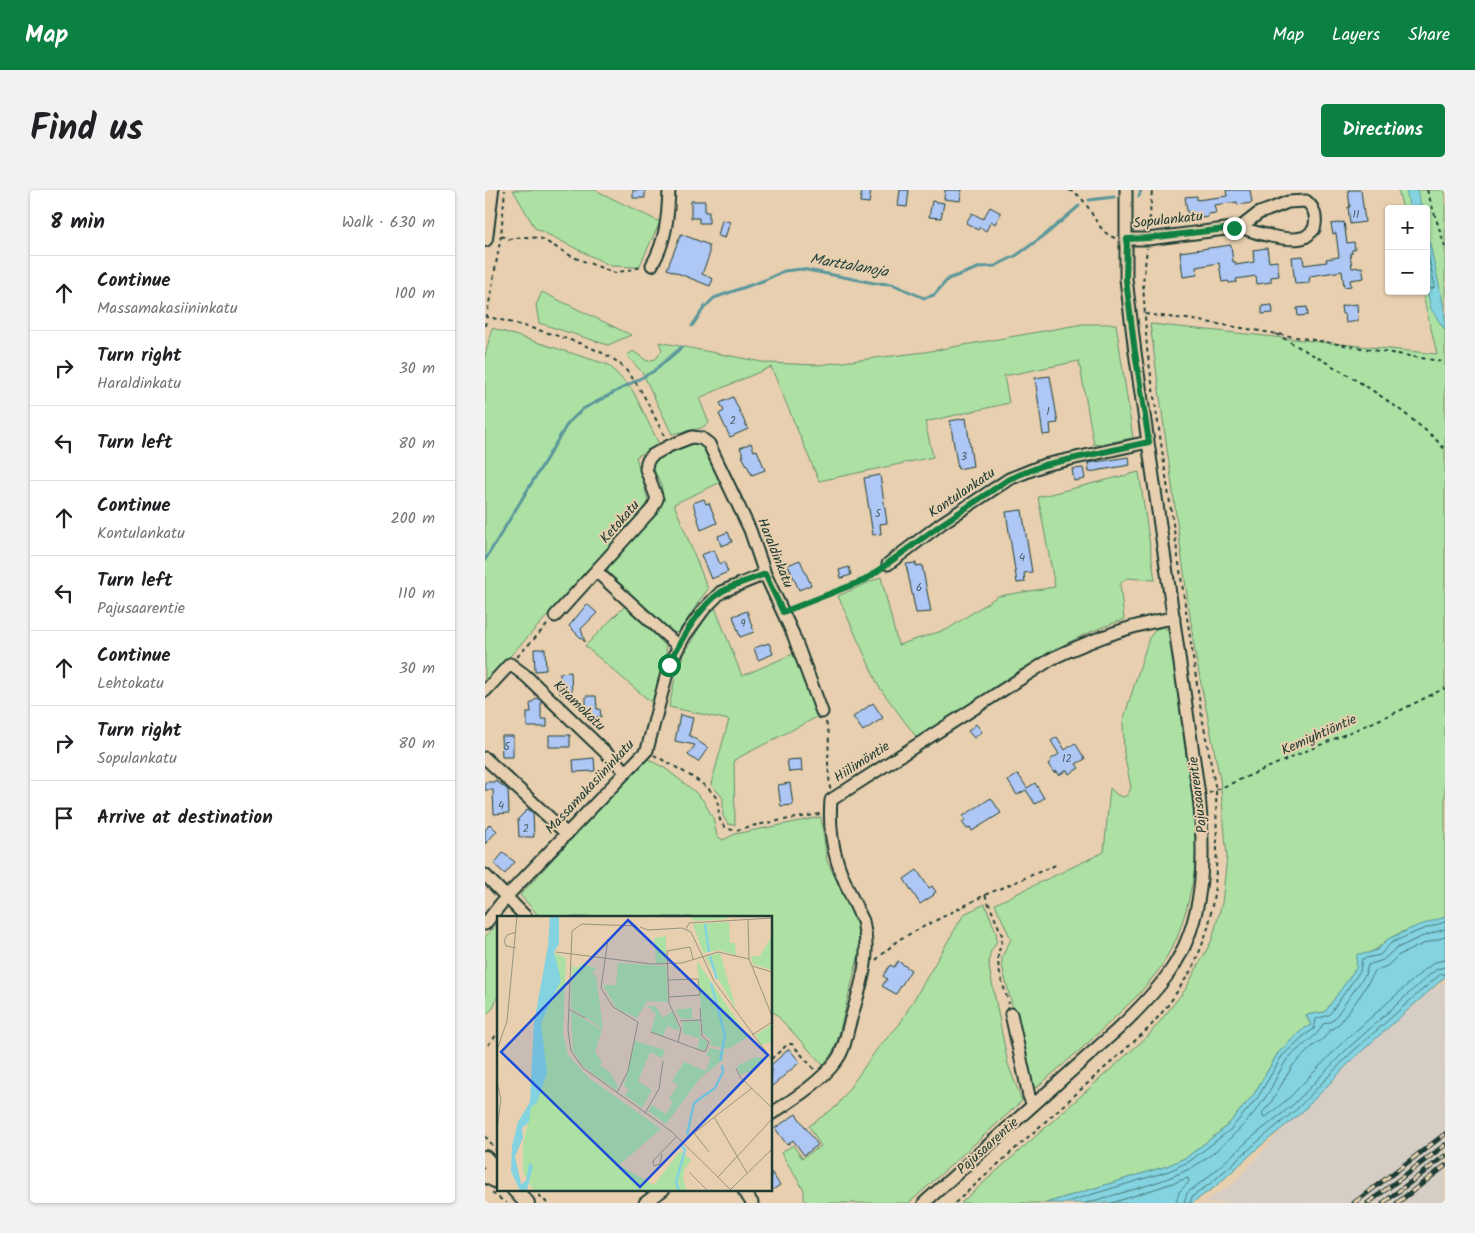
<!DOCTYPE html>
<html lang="en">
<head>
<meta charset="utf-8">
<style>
  :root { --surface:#fff; --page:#f2f2f2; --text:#202124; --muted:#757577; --line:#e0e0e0; --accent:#0b8043 }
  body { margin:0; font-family:Kalam,sans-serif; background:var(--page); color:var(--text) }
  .controls { position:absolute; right:15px; top:15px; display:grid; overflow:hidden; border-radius:5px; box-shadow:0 1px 4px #0004 }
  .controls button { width:45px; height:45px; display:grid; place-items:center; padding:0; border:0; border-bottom:1px solid var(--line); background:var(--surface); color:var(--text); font:25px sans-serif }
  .stop { position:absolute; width:15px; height:15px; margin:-11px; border:4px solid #0b8043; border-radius:50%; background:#fff }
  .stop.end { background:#0b8043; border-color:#fff; box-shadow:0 1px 5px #0008 }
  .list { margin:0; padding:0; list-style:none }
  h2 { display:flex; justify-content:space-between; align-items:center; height:65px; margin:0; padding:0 20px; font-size:21px }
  h2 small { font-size:16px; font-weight:400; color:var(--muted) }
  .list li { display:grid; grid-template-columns:32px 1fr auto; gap:15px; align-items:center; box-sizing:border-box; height:75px; padding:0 20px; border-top:1px solid var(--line) }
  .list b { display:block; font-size:19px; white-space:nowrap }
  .list p { margin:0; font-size:16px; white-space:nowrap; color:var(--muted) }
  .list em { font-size:16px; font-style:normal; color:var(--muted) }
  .icon { flex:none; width:28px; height:28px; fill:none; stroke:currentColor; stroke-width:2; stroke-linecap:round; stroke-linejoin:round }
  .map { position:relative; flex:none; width:960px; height:1013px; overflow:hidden; border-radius:5px }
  header { display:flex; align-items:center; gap:30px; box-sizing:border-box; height:70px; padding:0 25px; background:var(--accent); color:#fff }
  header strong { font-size:24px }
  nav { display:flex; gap:28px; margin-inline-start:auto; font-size:18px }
  .intro { display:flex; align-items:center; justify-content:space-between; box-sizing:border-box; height:120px; padding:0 30px }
  h1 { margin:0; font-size:35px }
  .button { padding:12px 22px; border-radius:5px; background:var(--accent); color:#fff; font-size:18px; font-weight:700 }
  main { display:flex; gap:30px; padding:0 30px }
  aside { flex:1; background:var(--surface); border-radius:5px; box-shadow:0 1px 4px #0004 }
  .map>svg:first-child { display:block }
  .built { fill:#d6cdc4 }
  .green { fill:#ace1a3; stroke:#668f6c }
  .water { fill:#83d3e0; stroke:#5b979b }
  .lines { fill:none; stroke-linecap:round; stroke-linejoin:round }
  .shore { stroke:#477979; stroke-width:1 }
  .stream { stroke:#5b979b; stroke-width:3 }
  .building { fill:#aec7f5; stroke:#1f3d34 }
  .minor-casing { stroke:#1f3d34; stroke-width:15 }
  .tertiary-casing { stroke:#1f3d34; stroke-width:18 }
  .path { stroke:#1f3d34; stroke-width:2; stroke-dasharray:4 4; stroke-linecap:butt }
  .minor { stroke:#e7cfaf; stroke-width:11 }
  .tertiary { stroke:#e7cfaf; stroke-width:14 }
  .rail-casing { stroke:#1f3d34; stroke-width:5 }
  .rail { stroke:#e7cfaf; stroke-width:3; stroke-dasharray:9; stroke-linecap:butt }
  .route { stroke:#0b8043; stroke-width:6 }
  .labels { text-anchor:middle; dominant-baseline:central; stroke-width:4; stroke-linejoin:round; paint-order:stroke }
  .number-label { font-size:11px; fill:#436064 }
  .street-label { font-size:14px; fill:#1f3d34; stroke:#e7cfaf }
  .water-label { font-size:15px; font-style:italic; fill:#24443d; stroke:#e7cfaf }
  .inset-river { fill:none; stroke:#83d3e0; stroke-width:2.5 }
  .inset-road { fill:none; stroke:#97957e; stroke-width:1 }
  .view { fill:#1d4ed8; fill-opacity:0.15; stroke:#1d4ed8; stroke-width:2.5 }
  .inset-edge { fill:none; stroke:#1f3d34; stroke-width:2.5 }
</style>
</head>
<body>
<header>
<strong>Map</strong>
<nav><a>Map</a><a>Layers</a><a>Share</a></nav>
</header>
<div class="intro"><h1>Find us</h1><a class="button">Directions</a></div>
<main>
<aside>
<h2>8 min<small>Walk · 630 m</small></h2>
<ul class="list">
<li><svg class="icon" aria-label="ahead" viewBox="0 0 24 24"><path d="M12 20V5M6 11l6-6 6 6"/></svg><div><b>Continue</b><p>Massamakasiininkatu</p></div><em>100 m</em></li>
<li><svg class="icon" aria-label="right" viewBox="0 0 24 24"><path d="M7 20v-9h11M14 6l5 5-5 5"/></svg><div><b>Turn right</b><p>Haraldinkatu</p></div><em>30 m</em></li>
<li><svg class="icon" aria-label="left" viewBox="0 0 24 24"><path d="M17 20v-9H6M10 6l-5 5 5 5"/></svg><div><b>Turn left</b></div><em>80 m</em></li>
<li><svg class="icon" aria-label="ahead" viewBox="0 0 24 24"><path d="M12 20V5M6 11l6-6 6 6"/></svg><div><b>Continue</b><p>Kontulankatu</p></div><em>200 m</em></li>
<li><svg class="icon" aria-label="left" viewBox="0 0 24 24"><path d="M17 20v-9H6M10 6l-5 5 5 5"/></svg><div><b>Turn left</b><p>Pajusaarentie</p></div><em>110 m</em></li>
<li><svg class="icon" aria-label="ahead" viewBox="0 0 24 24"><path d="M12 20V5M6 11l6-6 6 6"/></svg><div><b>Continue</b><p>Lehtokatu</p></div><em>30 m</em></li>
<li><svg class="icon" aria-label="right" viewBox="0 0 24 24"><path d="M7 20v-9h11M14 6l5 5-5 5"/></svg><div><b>Turn right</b><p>Sopulankatu</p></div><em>80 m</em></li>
<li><svg class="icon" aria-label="arrive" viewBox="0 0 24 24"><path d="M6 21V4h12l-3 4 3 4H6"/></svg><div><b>Arrive at destination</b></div></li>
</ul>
</aside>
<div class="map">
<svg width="960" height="1013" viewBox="0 0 960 1013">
  <rect width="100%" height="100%" fill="#e7cfaf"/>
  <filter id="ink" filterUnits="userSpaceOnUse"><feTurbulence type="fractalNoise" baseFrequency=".02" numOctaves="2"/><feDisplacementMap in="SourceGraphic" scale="10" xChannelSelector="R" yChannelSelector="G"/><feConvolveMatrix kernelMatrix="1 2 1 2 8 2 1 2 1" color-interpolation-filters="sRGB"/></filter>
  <g filter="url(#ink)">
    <path class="built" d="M960,792V1013H718L748,994L836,896L937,806Z"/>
    <path class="green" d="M28,0H110L175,32L154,77L126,76L50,38Z
      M913,0H960V727C942,735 922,738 905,748C895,754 895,759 883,763L840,822L821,825L826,835L817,840L793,863L769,904L741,937L702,967L682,976L561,1013H476L664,845L700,800L727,750L737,713L742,667L735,589L710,463L665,134L952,164L937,101H941V19H918Z
      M57,102L146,145L123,155L54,133L51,115Z
      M598,134H631L648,248L609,255L594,171L519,186L524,213L440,232L448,267L334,291L286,177L214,208L224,233L216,238L187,244L157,182L142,166L148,161L162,171L171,169L177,160L174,152L282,173L333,175L440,162Z
      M7,138L124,175L148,201L174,254L151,267L163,310L155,326L0,493V166Z
      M207,252L219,255L236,292L189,314L223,399C211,413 204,430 192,443L185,441L123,382V376L172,323C182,303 177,296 168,278L171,270Z
      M654,282L670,390L642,388L635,394L639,430C593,443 553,469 512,495C486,513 459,530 432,548L394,497L353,406L396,387L413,455L463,439L513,406L570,397L553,307Z
      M229,415L257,486L308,464L332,527L249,570L250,635L243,634L238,626V608L226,594L244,530L184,517L192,478L211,443Z
      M140,416L180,455L182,464L167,513L100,456Z
      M679,437L684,442L708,616L711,656L709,685L702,717L692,748L676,777L655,803L604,852L551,898L548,897L517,776V767L526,749L510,714L619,662L625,598L631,604L637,607L643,605L646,597L639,564L638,531L664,448L671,439Z
      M161,568L181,579L209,601L218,610L228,628L232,646L238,650L250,644L336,627L342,671L374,736L375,760L352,852L346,865L338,875L289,822L286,824V727H55L35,705Z
      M500,714L511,742L512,751L505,763L504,777L523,874L537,911L424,1013H322L319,1009V1000L296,963L308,955L317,968L336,956L324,936L352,916L392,859L414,835L479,724Z
      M14,731V803L8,818L0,826V747Z"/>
    <path class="water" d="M921,0H932L937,19H925Z
      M941,36L960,122V140L946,119L941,97Z
      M960,727V787L868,869L817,922L773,958L730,997L707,1013H561L682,976L702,967L741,937L769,904L793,863L817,840L826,835L821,825L840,822L871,778L872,764L883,763L892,760L903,749L932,736Z"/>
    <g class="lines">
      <path class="shore" d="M941,56L950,96L947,99L941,96
        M960,747L938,754L914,765L902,776L890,781L875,806L854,834L844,841L838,849L828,856L808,875L785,914L777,923L778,926L781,927L804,908L855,855L937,782L950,772L960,770
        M579,1013L684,981L705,971L745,940L773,907L797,866L820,845L829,839L831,829L844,825L875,781L877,769L895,765L906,753L933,741L960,732
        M601,1013C635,1003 675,994 706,978C730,965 762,934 778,911C787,899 792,884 801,871C811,858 833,848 838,834L845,832L849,829L880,785L883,775L898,770L910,759L936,747L960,739
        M627,1013L703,988L704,992L694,1002L691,1013
        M699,1013L702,1003L722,988L765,949L809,914L860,861L942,787L952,779L960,777
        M705,1013L707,1007L726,993L770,954L813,918L864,865L946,792L956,784H960"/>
      <path class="stream" d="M654,6L656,0
        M604,10L629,7
        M207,136L219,118L229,108L280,90L299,81L317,79L389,93L407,94L439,108L449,105L463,89L496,77L510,76L532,65L560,45L594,16
        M0,370L83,233L98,219L169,181L197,157"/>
    </g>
    <path class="building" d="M148,0H160V8H148Z
      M377,0H386L384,13L375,12Z
      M415,0H424L422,17L413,16Z
      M460,0H477L475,11L459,9Z
      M741,0H765L767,13L752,15V12L729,15L731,23L723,24V27L716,28V25L703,27L700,7L712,6V10L742,6Z
      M863,0H876L880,32L865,34L863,17H865Z
      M206,11H220V22H224V33H214V28H206Z
      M447,11L459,13L456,28L444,27Z
      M505,17L516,23L510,34L506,31L501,41L495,37L493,40L481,33L487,23L498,29Z
      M237,30L245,32L240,48L233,46Z
      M859,32L862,53L869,52L870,59L867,60V63H865L867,78L877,77L879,88L865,90L866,96L859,97L857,81L825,86L824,93L810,94L807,67L818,66L819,75L842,72L841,69L854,67L851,43L848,44L846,34Z
      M196,44L224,55V66L217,84L228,89L225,96L182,79Z
      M746,55L748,72H751V75L769,72L768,60L782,58L784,72L792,71L794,86L786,87V92L772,94L771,86L751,89L752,92L744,93L743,91L737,92L734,73L711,77L712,85L698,87L695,62Z
      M872,114L873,131L861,133L860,124H857L856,116Z
      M787,115L788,123L777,124V116Z
      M822,117L823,125L813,126L812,118Z
      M565,186L573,233L565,234L566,244L558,245L550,188Z
      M248,207L263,239L245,247L234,224L239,221L235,213Z
      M481,228L488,276L473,279L465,231Z
      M266,253L269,261L272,260L280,280L267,285L257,266H259L255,258Z
      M644,267L645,275L604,282L603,273Z
      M598,278L600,289L589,291L587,279Z
      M395,285L402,333L395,334L396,344L388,345L379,288Z
      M219,309L221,314L224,313L232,333L216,340L208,313Z
      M537,320L547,382L539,383L540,392L532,393L521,322Z
      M243,342L247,352L236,356L233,346Z
      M229,360L235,374L239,372L243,382L226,389L216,365Z
      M315,370L326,395L314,400L303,375Z
      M431,373V376L437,375L446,422L431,423L421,374Z
      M364,377L366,385L356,388L354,380Z
      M102,414L112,423L96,439L100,452L84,436Z
      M262,421L269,442L255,447L248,426Z
      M284,453L288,464L273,470L269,458Z
      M49,459H60L61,480L50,481Z
      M86,482L87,504H75V483Z
      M101,506H111L112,519H115L116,527L101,528Z
      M52,508L56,511V529H62V537H42V522H46L45,514Z
      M388,513L398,528L378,541L368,527Z
      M195,525L208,528L204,545L223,558L213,572L203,565L210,555L190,551Z
      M491,534L497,542L489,548L483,541Z
      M64,545H85V557H64Z
      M16,546H28V567H17Z
      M572,547L580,560L590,553L600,569L591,574L594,578L584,584L582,580L574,585L572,581L569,583L563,574L566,572L565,570L574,564L566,551Z
      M109,568L110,581L89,582L88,570Z
      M316,569L317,581L304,582L302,570Z
      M533,584L542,598L550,593L559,608L550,614L541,600L532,605L523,591Z
      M10,590L23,600L24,623L9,624L8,600H0V592H10Z
      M305,593L308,615L296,616L293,595Z
      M506,608L516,623L487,641L485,637L482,639L477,632L480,630L478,626Z
      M43,619L48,623L49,647H34L33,629Z
      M5,634L12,641L0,654V640Z
      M18,663L30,672L20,684L9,674Z
      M432,680L444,698L447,696L451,702L448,704L449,705L435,714L419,689Z
      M413,771L426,780L411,804L397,796L402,789L398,786L405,775L409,777Z
      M304,859L315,872L286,897V875Z
      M311,924L333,955L319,965L308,950L302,955L290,938Z
      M286,982L295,995L286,1001Z"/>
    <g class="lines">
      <g class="minor-casing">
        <path id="minor" d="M642,49H663L756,37C770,43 806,53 820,47C824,45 826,42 829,39C832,29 830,18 821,11L803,12L783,20L774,23L756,37
          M167,75C181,51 183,27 184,0
          M403,374L457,333L524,289L559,275L663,252
          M112,382L193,456
          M70,426L167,319L172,309L161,279L162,272L166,266L184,256L207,247L216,248L224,254L265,340L280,384L308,444L337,522
          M0,501L25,474L41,486L141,582
          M0,568L82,644
          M0,685L41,727
          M0,734L22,706L162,560L184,475L200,445L219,419L236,402L280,384
          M526,824L544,906L548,915
          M286,924C307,910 336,892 351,871C360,860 361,845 365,832C375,797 387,769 378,731C357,688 342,659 346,610L568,468C606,450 647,434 689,428
          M258,999L267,1013
          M160,1013L179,999
          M439,1013L632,840C651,822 669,804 684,783C721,731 720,666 714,605L650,162L641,89V0"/>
      </g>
      <g class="tertiary-casing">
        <path id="tertiary" d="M0,49L6,0
          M0,968L14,983
          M0,985L14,992
          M29,999L42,1013"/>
      </g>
      <path class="path" d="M584,0C606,7 608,41 630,48
        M942,0L960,57
        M664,38L667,0
        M16,46L24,49L40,47L55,48L88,67L130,83L157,77
        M660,124L709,130L960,172
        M0,126C32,134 114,154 136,175C156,194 167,223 180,247
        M0,136L16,46L20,0
        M791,144C838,171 887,196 929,231C940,240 951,248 960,260
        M308,418L380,390L395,380
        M32,467L63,434
        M341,532L344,544L343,573L345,599
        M169,565C186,575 219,591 230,606C237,616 229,634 244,639C251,642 260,637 267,636C289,631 313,628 335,624
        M724,603L914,521L960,498
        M500,705L517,745C518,754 513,759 513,768C513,783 520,800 524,814
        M391,770L413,750L502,704L573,674
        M3,855L14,842
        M286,869L303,854H307L329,879
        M0,946L14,963
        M48,999L62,1013
        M7,1003L21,1013
        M470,1013L664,838L684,814L707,779L716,758L724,735L730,697L732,661L731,601L716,521L662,159L658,93L662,58"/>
      <use href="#minor" class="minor"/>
      <use href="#tertiary" class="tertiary"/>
      <g class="rail-casing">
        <path id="rail" d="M869,1013L960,944
          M883,1013L960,955
          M898,1013L960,966
          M912,1013L960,976"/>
      </g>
      <use href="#rail" class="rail"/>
    </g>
  </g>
  <g class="lines" filter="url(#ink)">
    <path class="route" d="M184,475C195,451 214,417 236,402C249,394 266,390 280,384L298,422L380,390L457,334L524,289L559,275L664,252L650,162L641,90L642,49L663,48L749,38"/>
  </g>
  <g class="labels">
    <g class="number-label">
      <text x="871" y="25">11</text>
      <text x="563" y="222">1</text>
      <text x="248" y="231">2</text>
      <text x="479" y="267">3</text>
      <text x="393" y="324">5</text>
      <text x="537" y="368">4</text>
      <text x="434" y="398">6</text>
      <text x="258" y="434">9</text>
      <text x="22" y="557">5</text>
      <text x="582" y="569">12</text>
      <text x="16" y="616">4</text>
      <text x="41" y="639">2</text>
    </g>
    <g class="street-label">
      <text transform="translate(683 30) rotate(-6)">Sopulankatu</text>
      <text transform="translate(477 303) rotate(-34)">Kontulankatu</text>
      <text transform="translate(135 332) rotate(-49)">Ketokatu</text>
      <text transform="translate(290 363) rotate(68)">Haraldinkatu</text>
      <text transform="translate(94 516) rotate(44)">Kiramokatu</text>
      <text transform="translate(834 545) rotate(-24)">Kemiyhtiöntie</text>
      <text transform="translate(377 572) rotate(-33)">Hiilimöntie</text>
      <text transform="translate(105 597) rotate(-47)">Massamakasiininkatu</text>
      <text transform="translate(713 605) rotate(-97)">Pajusaarentie</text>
      <text transform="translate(503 956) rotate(-42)">Pajusaarentie</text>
    </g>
    <g class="water-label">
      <text transform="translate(364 76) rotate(10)">Marttalanoja</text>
    </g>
  </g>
  <g transform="translate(12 726)">
    <rect width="275" height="275" fill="#e7cfaf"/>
    <path d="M193,0H229L230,3L197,5ZM232,6L233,27H238L239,39L222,34L206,37L196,8ZM169,20V47H159L157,22ZM275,20V54L256,48L254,40H263ZM58,37L69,42L66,118L71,139L92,162L164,213L122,249L157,269L183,235L194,244L187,254L186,263L190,275H37L26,256V229L34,191L40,187L48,159L44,107L64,64L59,51ZM223,37L239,93L208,41ZM200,45L251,121L231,133L213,129L214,124L206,117ZM121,47L169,50L171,86L150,85L140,102L120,93L106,69H119ZM83,48L99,52L95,58L99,59L106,113L74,92L75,50L81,52ZM150,89L159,91L166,102L175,95L183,115L170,110L166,120L154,115L159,98ZM195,92V103H184L178,94ZM74,95L105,114L98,136L105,146L103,149L113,156L121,171L119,174L86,150L76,135ZM202,105L204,122L210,125L209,134L200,133L203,123L186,117L185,106ZM275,108V125L264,129L259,119ZM138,125L168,134L165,142L153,136L141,165L155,174L145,192L128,179L132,174L127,170ZM213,132L229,136L225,140L227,143L203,162L169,208L151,195L155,189L169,198L176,186L172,183L181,169L175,165L187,146L209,155L214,141L209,139ZM259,141L269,143L259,153L243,159L240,150Z" fill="#ace1a3"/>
    <path d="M53,0H62V28L57,36L64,64L44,107L50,157L40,187L34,191L32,206L25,212L26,222L18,240L24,268L29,265L32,247L36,250L30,274L23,275L14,255L15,230L21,206L33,186L37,107L51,30Z" fill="#83d3e0"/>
    <path class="inset-river" d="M208,8L212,36M213,40L220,63M214,67L228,119L223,145M190,219L197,187L218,172L226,156L225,149M182,275L179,266L188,234L183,228"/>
    <path class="inset-road" d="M251,3L252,43L275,100M140,10L85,8L75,15L71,114L74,135L86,152L174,215L235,275M143,11L151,14L185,12L194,16L217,65L275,144M189,13L192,7L275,2M111,23L104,72L116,91L141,106L131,155L120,177M19,32L9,30L7,25L10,19L19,16M59,36L155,48L185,47L221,36L252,43M255,50L275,56M171,64L201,63L203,79L172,81M72,93L88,102M183,105L204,104M154,116L208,136L212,126L205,120L203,92M255,119L275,106M181,126L184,113L172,87L170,35L193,31L196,43M0,134L10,105L20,0M239,152L243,161L275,192M0,166L4,183L0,213M148,197L162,173L166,145M217,201L250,257M212,236L197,217L255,172M165,238L163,248L157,250L156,245L179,221M192,256L211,275M221,261L275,203M232,275L275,233"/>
    <path class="view" d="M131,4L271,139L143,271L4,136Z"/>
    <rect width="275" height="275" class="inset-edge"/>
  </g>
</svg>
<div class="controls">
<button>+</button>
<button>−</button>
</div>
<div class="stop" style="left:184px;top:475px"></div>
<div class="stop end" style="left:749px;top:38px"></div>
</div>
</main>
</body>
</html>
